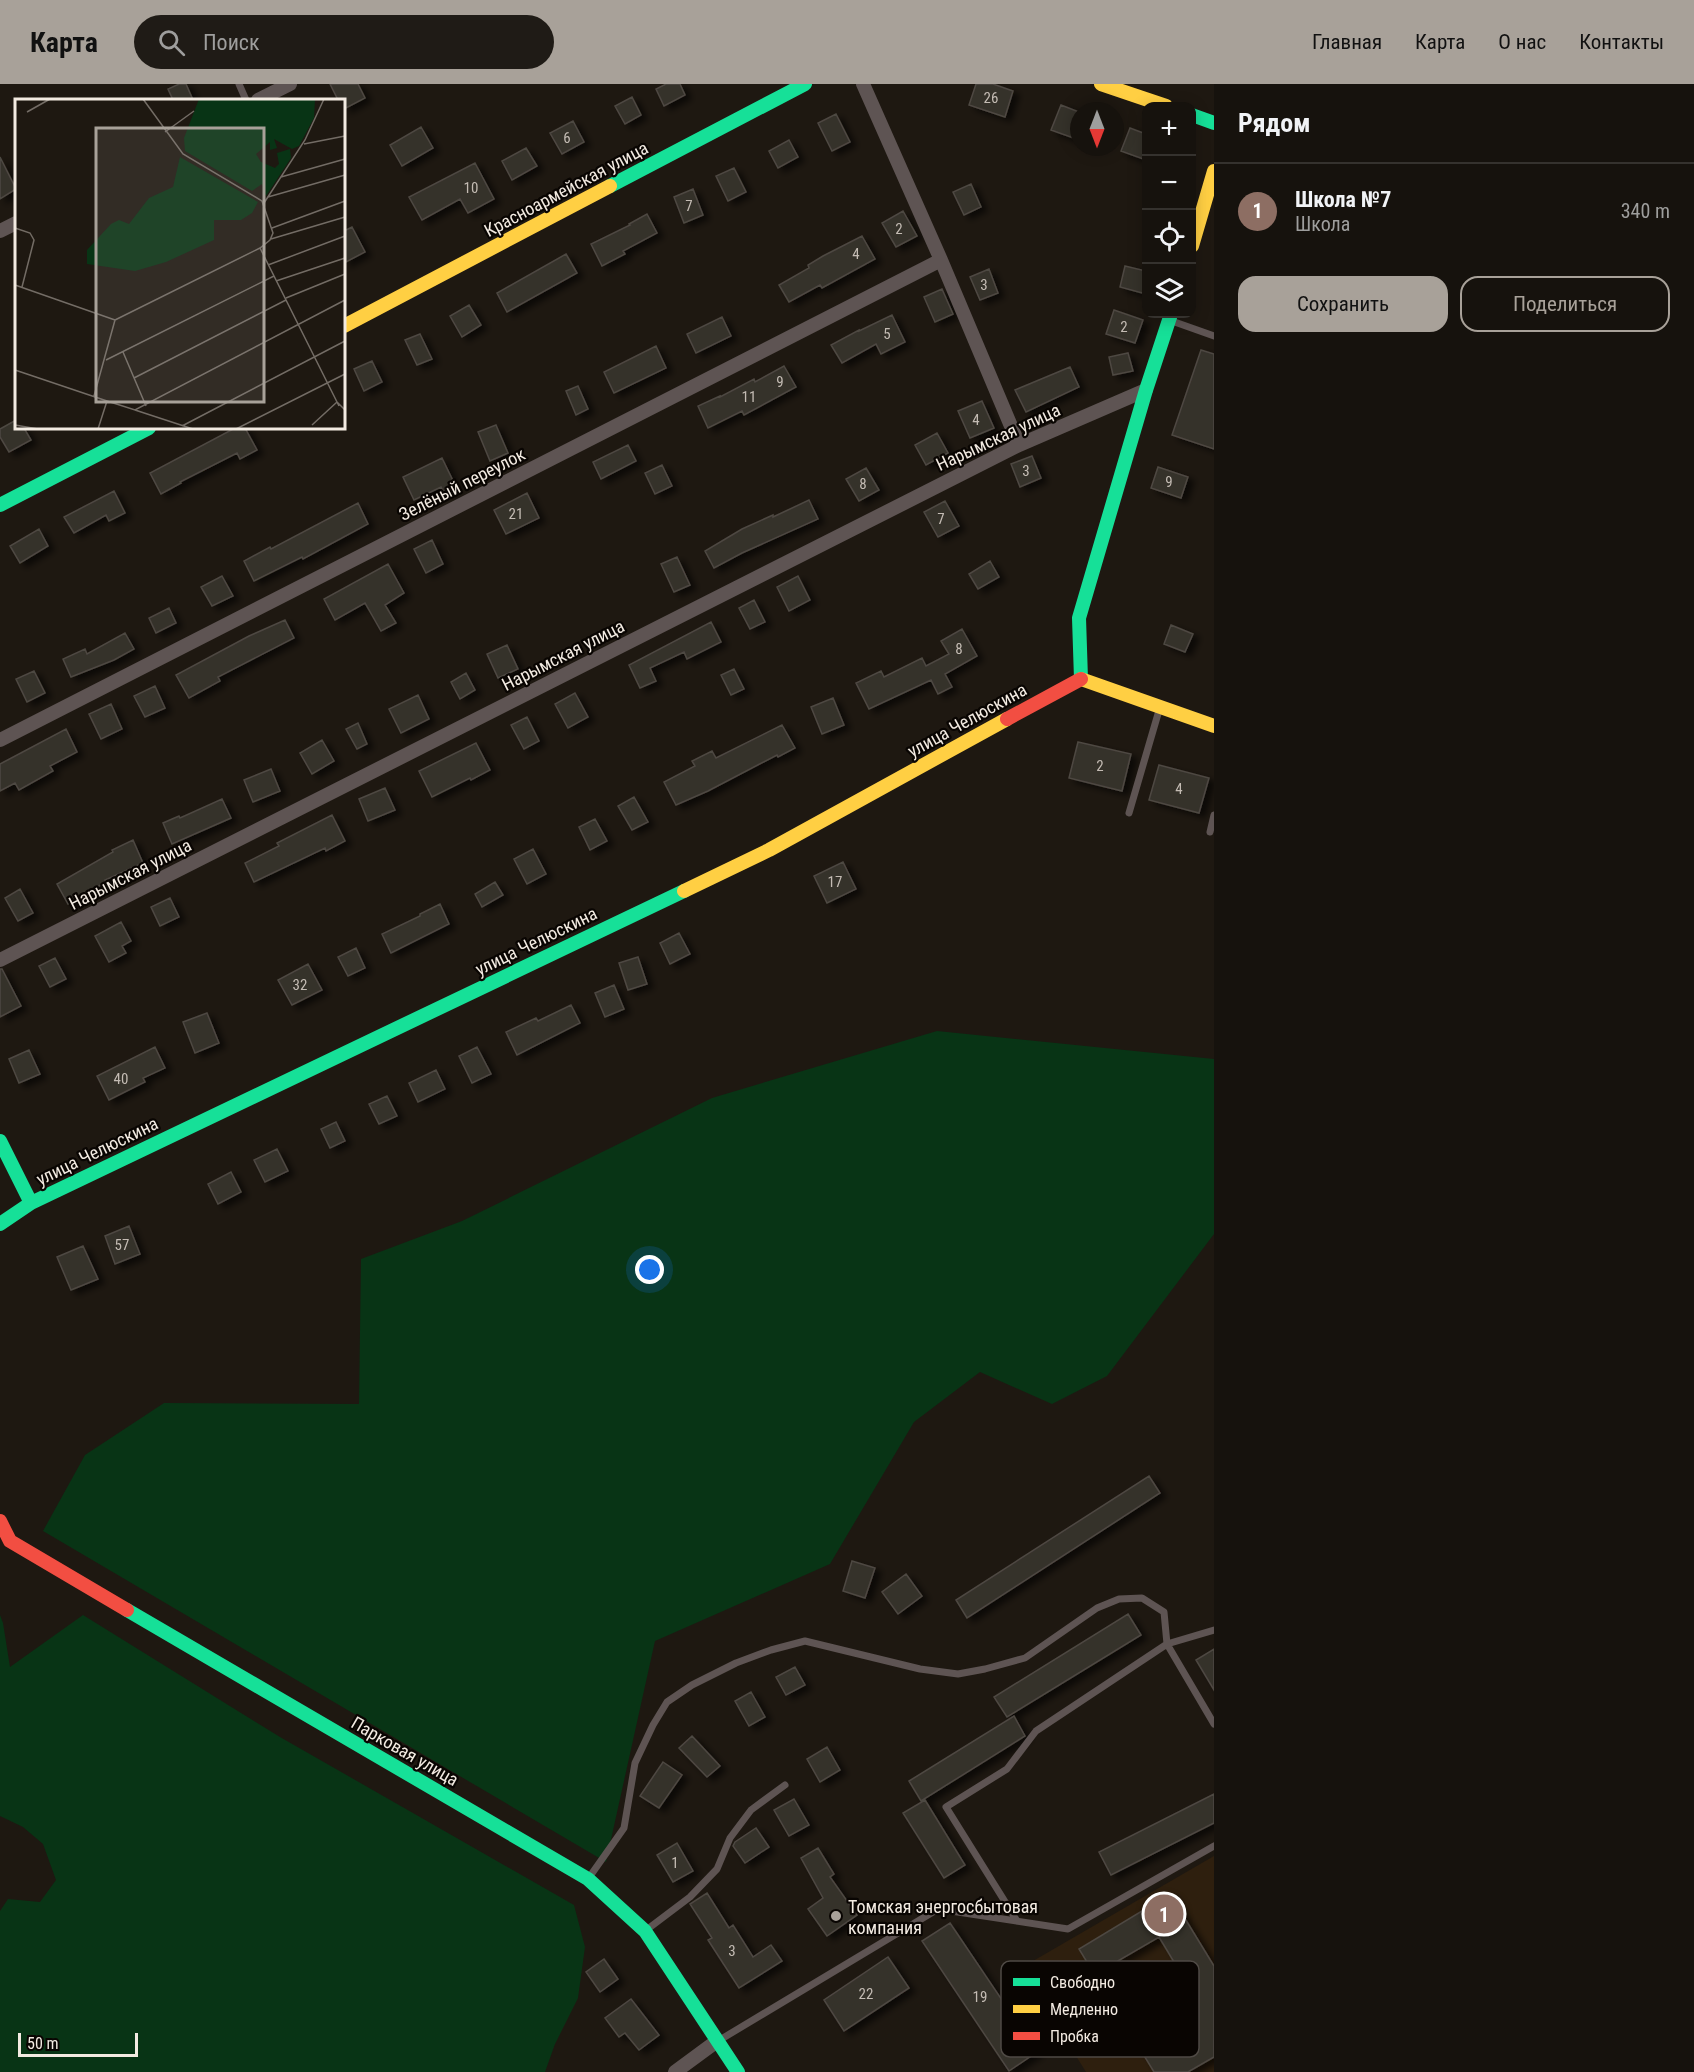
<!DOCTYPE html>
<html lang="ru">
<head>
<meta charset="utf-8">
<style>
  :root { --surface:#16120d; --page:#1f1b16; --text:#f1f3f6; --muted:#9e9e9d; --line:#35322e; --accent:#a8a199 }
  body { margin:0; font-family:"Roboto Condensed",sans-serif; background:var(--page); color:var(--text) }
  .controls { position:absolute; right:18px; top:18px; display:grid; overflow:hidden; border-radius:12px; box-shadow:0 3px 15px #0003 }
  .controls button { width:54px; height:54px; display:grid; place-items:center; padding:0; border:0; border-bottom:2px solid var(--line); background:var(--surface); color:var(--text); font:30px sans-serif }
  .compass { position:absolute; left:1070px; top:18px; width:54px; height:54px; border-radius:50%; background:var(--surface); box-shadow:0 3px 15px #0003; rotate:180deg }
  .scale { position:absolute; left:18px; bottom:15px; width:120px; box-sizing:border-box; padding-left:6px; border:3px solid #f3ebe2; border-top:0; font-size:16px; line-height:21px; white-space:nowrap; color:#f3ebe2; -webkit-text-stroke:4px #090502; paint-order:stroke }
  .you { position:absolute; left:650px; top:1186px; width:21px; height:21px; margin:-15px; border:4px solid #fff; border-radius:50%; background:#1a73e8; box-shadow:0 0 0 9px #1a73e833 }
  .badge { display:grid; place-items:center; width:39px; height:39px; border-radius:50%; background:var(--accent); color:#fff; font-size:20px; font-weight:700 }
  .pin { position:absolute; translate:-50% -50%; border:3px solid #fff; box-shadow:0 2px 6px #0006 }
  .list { margin:0; padding:0; list-style:none }
  h2 { display:flex; justify-content:space-between; align-items:center; height:78px; margin:0; padding:0 24px; font-size:26px }
  h2 small { font-size:20px; font-weight:400; color:var(--muted) }
  .list li { display:grid; grid-template-columns:39px 1fr auto; gap:18px; align-items:center; box-sizing:border-box; height:96px; padding:0 24px; border-top:2px solid var(--line) }
  .list b { display:block; font-size:22px; white-space:nowrap }
  .list p { margin:0; font-size:20px; white-space:nowrap; color:var(--muted) }
  .list em { font-size:20px; font-style:normal; color:var(--muted) }
  .actions { display:flex; gap:12px; padding:18px 24px }
  .actions a { flex:1; padding:14px 0; border:2px solid var(--accent); border-radius:18px; text-align:center; font-size:21px; color:var(--accent) }
  .actions .main { background:var(--accent); color:#111 }
  .icon { flex:none; width:33px; height:33px; fill:none; stroke:currentColor; stroke-width:2; stroke-linecap:round; stroke-linejoin:round }
  .map { position:relative; flex:none; width:1214px; height:1988px; overflow:hidden }
  header { display:flex; align-items:center; gap:36px; box-sizing:border-box; height:84px; padding:0 30px; background:var(--accent); color:#111 }
  header strong { font-size:28px }
  nav { display:flex; gap:33px; margin-inline-start:auto; font-size:21px }
  .search { width:420px; height:54px; background:var(--page); display:flex; align-items:center; gap:15px; box-sizing:border-box; padding:0 21px; border-radius:33px; color:var(--muted); font-size:22px }
  main { display:flex }
  aside { flex:1; background:var(--surface) }
  .map>svg:first-child { display:block }
  .built { fill:#2e1f0e }
  .green { fill:#083415 }
  .building { fill:#36312c; stroke:#4e4842; stroke-width:1.5; fill-rule:evenodd; filter:url(#shadow) }
  .lines { fill:none; stroke-linecap:round; stroke-linejoin:round }
  .lane { stroke:#5e5453; stroke-width:7 }
  .street { stroke:#5e5453; stroke-width:14 }
  .fast { stroke:#16e098; stroke-width:14 }
  .slow { stroke:#ffcf43; stroke-width:14 }
  .jam { stroke:#f24e42; stroke-width:14 }
  .poi-dot { fill:#a8a199; stroke:#090502; stroke-width:2 }
  .labels { text-anchor:middle; dominant-baseline:central; stroke-width:4.5; stroke-linejoin:round; paint-order:stroke }
  .number-label { font-size:15px; fill:#c4bcb4 }
  .street-label { font-size:18px; fill:#f3ebe2; stroke:#090502 }
  .poi-label { font-size:18px; fill:#f3ebe2; stroke:#090502; text-anchor:start }
  .inset-road { fill:none; stroke:#736c65; stroke-width:1.5 }
  .view { fill:#a8a199; fill-opacity:0.15; stroke:#a8a199; stroke-width:3 }
  .inset-edge { fill:none; stroke:#f3ebe2; stroke-width:3 }
  .key { fill:#090502; stroke:#4f4a45; stroke-width:1.5 }
  .key-label { font-size:16px; fill:#f3ebe2 }
</style>
</head>
<body>
<header>
<strong>Карта</strong>
<div class="search"><svg class="icon" aria-label="search" viewBox="0 0 24 24"><circle cx="10" cy="10" r="6"/><path d="M15 15l6 6"/></svg>Поиск</div>
<nav><a>Главная</a><a>Карта</a><a>О нас</a><a>Контакты</a></nav>
</header>
<main>
<div class="map">
<svg width="1214" height="1988" viewBox="0 0 1214 1988">
  <defs>
    <filter id="shadow"><feDropShadow dx="6" dy="4" stdDeviation="3" flood-color="#0009"/></filter>
  </defs>
  <rect width="100%" height="100%" fill="#1e1811"/>
  <path class="built" d="M1214,1772V1988H1086L1021,1884Z"/>
  <path class="green" d="M937,947L1214,975V1150L1107,1292L1052,1320L980,1288L914,1338L830,1480L655,1557L606,1778L43,1447L85,1371L164,1319L359,1320L361,1175L462,1137L712,1014Z
    M0,1531L3,1539L10,1583L83,1531L280,1653L574,1821L585,1863L578,1914L555,1960L545,1988H0V1827L8,1815L40,1818L56,1796L43,1760L23,1743L0,1732Z"/>
  <path class="building" d="M179,0H186L193,16H173L168,5Z
    M330,0H358L365,14L344,25V16H338Z
    M666,0H680L685,11L664,22L656,5Z
    M976,0H993L1013,7L1005,33L969,21Z
    M632,13L641,31L625,40L615,22Z
    M1061,21L1079,28V56L1051,46Z
    M836,30L850,58L832,67L818,39Z
    M573,37L584,58L562,70L550,49Z
    M421,43L433,64L402,82L390,61Z
    M1130,44L1146,50V76L1121,67Z
    M789,56L798,73L778,84L769,67Z
    M526,64L537,82L512,96L502,77Z
    M0,73L16,105L0,115Z
    M475,79L494,115L468,129L460,115L422,136L409,113Z
    M734,84L746,108L728,117L716,92Z
    M971,100L981,123L964,131L953,108Z
    M693,105L703,131L684,139L674,113Z
    M903,127L917,152L896,163L882,139Z
    M647,130L657,149L623,167L625,170L602,182L591,160L630,141L629,140Z
    M352,143L365,168L344,179V147Z
    M862,152L875,175L822,204L820,201L789,218L779,201L809,184L808,181L823,172Z
    M566,170L577,189L507,228L497,209Z
    M1125,182L1146,187V210L1120,203Z
    M989,185L998,209L980,216L970,193Z
    M942,205L953,230L935,238L924,213Z
    M469,221L481,241L462,253L450,232Z
    M1114,226L1143,236L1135,259L1106,250Z
    M892,231L905,258L881,270L876,260L842,279L831,261L859,246V247Z
    M722,233L731,252L696,269L687,250Z
    M420,250L432,275L417,281L405,256Z
    M656,262L666,284L614,309L604,288Z
    M1201,266L1214,270V365L1172,351Z
    M1128,269L1133,287L1113,291L1109,273Z
    M372,277L382,298L364,307L354,285Z
    M784,282L796,303L744,331L742,327L708,344L698,322L720,312V313L754,295L755,298Z
    M1070,283L1079,303L1026,328L1015,306Z
    M578,302L588,325L576,331L566,307Z
    M982,317L994,344L970,354L958,327Z
    M16,336V344H24L31,356L9,368L0,353V345Z
    M496,341L508,369L490,377L478,348Z
    M235,344H245L257,366L240,375L237,369L180,398L181,399L161,410L150,389Z
    M937,349L948,369L926,381L915,361Z
    M628,361L636,377L601,395L593,378Z
    M1032,372L1041,394L1020,403L1011,380Z
    M442,374L456,403L444,409L441,403L414,416L403,393Z
    M662,381L672,402L655,410L645,389Z
    M1158,383L1188,393L1181,414L1151,404Z
    M866,384L879,406L859,417L846,395Z
    M114,407L125,429L109,437L106,431L74,449L64,433Z
    M527,409L539,434L506,450L494,426Z
    M809,416L818,435L742,469L714,484L705,467L742,445L773,431V433Z
    M945,417L959,442L938,453L924,428Z
    M358,419L368,440L303,475L302,473L254,497L244,477L270,463L271,465Z
    M39,445L48,462L20,479L10,462Z
    M432,456L443,480L426,489L414,465Z
    M677,473L690,501L674,508L661,480Z
    M990,477L999,493L978,505L969,490Z
    M388,480L404,509L385,521L396,539L381,547L365,519L335,536L324,515Z
    M222,492L233,512L212,522L201,503Z
    M798,492L810,516L789,527L777,503Z
    M754,516L765,538L750,545L739,524Z
    M169,524L176,539L156,549L149,534Z
    M285,536L294,554L218,593L220,597L189,614L176,591L249,552Z
    M711,538L721,558L687,575L684,568L650,584L656,597L640,604L629,581Z
    M1171,541L1193,550L1185,568L1164,560Z
    M962,545L977,572L945,590L952,603L938,610L931,596L869,625L856,599L881,587L884,593L922,574L926,582L949,570L941,557Z
    M125,549L134,565L114,576L71,593L63,575L85,565L87,570Z
    M507,561L518,585L498,594L487,570Z
    M734,585L744,605L731,611L721,591Z
    M34,587L45,609L27,618L16,595Z
    M466,589L475,606L460,615L451,598Z
    M155,602L165,624L145,633L134,612Z
    M575,609L588,633L568,644L555,620Z
    M418,611L429,635L401,649L389,625Z
    M833,614L844,641L822,650L811,623Z
    M111,620L122,645L101,655L89,630Z
    M527,633L539,657L524,665L511,641Z
    M358,639L367,660L357,665L346,645Z
    M782,641L795,664L778,673L777,671L708,707L676,721L664,698L695,682L692,677L712,667L716,674Z
    M66,645L77,668L50,682L53,687L19,706L15,699L0,707V680Z
    M322,656L334,677L312,690L300,669Z
    M1078,658L1131,670L1122,707L1069,694Z
    M476,659L490,686L471,696L470,694L432,713L419,687Z
    M1159,681L1209,694L1199,729L1149,716Z
    M271,685L280,707L253,718L244,696Z
    M385,704L395,726L368,737L359,715Z
    M634,713L648,738L632,746L618,722Z
    M222,715L231,734L172,760L163,739L179,732L180,734Z
    M332,731L345,757L326,767L325,764L254,798L245,779L279,762L277,759Z
    M595,735L607,757L590,766L579,743Z
    M133,756L143,779L105,796L106,798L68,820L57,800L113,768L112,766Z
    M533,765L546,790L527,800L514,775Z
    M843,778L856,805L827,819L814,792Z
    M495,798L503,811L482,823L475,810Z
    M20,805L33,829L18,837L5,814Z
    M170,814L179,833L160,842L151,823Z
    M440,820L449,840L391,869L382,850L420,832V830Z
    M121,838L131,857L122,862L126,869L109,878L95,852Z
    M679,849L690,870L670,880L660,859Z
    M356,864L365,884L348,892L338,873Z
    M638,873L647,900L628,906L619,879Z
    M55,874L66,895L50,903L39,882Z
    M308,880L322,906L292,921L278,896Z
    M0,885H2L21,922L0,933Z
    M614,901L624,925L605,933L595,909Z
    M571,921L580,939L517,971L506,948L536,934L538,937Z
    M207,929L219,959L195,969L183,938Z
    M155,963L165,984L143,994L145,998L109,1016L97,992Z
    M477,963L491,990L472,999L459,972Z
    M29,966L40,990L19,999L9,975Z
    M436,986L445,1005L418,1018L409,999Z
    M387,1012L397,1032L379,1040L369,1020Z
    M336,1038L345,1057L330,1064L321,1045Z
    M277,1065L288,1087L265,1098L254,1076Z
    M231,1088L241,1108L218,1120L208,1100Z
    M129,1142L140,1170L115,1180L105,1152Z
    M83,1162L98,1195L71,1206L57,1173Z
    M1149,1392L1160,1409L967,1534L956,1516Z
    M852,1477L875,1484L865,1514L843,1507Z
    M906,1490L922,1512L898,1530L882,1508Z
    M1128,1530L1141,1551L1007,1633L994,1613Z
    M1214,1565V1606L1196,1576Z
    M795,1583L805,1601L786,1611L776,1593Z
    M751,1608L765,1633L749,1642L735,1617Z
    M1014,1632L1025,1652L921,1717L909,1697Z
    M692,1652L720,1682L707,1693L679,1664Z
    M827,1663L840,1686L820,1698L807,1675Z
    M663,1678L682,1691L659,1724L640,1712Z
    M1214,1710V1739L1111,1791L1099,1768Z
    M794,1715L809,1741L789,1752L774,1726Z
    M925,1716L965,1781L944,1794L903,1729Z
    M756,1744L769,1763L745,1779L733,1762L735,1758Z
    M677,1759L693,1787L673,1798L657,1771Z
    M818,1764L834,1790L830,1793L857,1831L827,1852L808,1825L823,1814L801,1774Z
    M707,1809L729,1844L733,1841L753,1873L771,1861L782,1877L739,1904L708,1856L712,1854L690,1820Z
    M1170,1810L1214,1882V1973L1188,1988H1154L1079,1865ZM1159,1853L1195,1913L1152,1938L1116,1878Z
    M950,1839L1037,1968L1009,1987L922,1857Z
    M888,1873L909,1904L844,1947L824,1916Z
    M604,1875L618,1895L600,1908L586,1888Z
    M631,1915L659,1951L639,1966L625,1949L619,1953L605,1934Z"/>
  <g class="lines">
    <path class="lane" d="M239,0L246,16
      M1169,236L1214,252
      M1129,729L1160,623
      M1210,748L1214,731
      M1214,1546L1167,1560L1214,1640
      M588,1795L624,1744L635,1679L653,1641L667,1618L692,1601L736,1579L771,1566L805,1557L920,1585L958,1590L985,1585L1025,1574L1097,1524L1119,1515L1142,1514L1164,1528L1167,1560L1036,1647L1007,1685L946,1723L1017,1837
      M645,1847L690,1813L717,1785L730,1754L751,1726L785,1701
      M718,1957L938,1825L1068,1845L1214,1762"/>
    <path class="street" d="M863,0L941,176L1019,361
      M258,16L290,0
      M0,147L16,139
      M0,656L941,176
      M0,876L1019,361L1146,306
      M675,1988L717,1957"/>
    <path class="fast" d="M1192,31L1214,39
      M610,102L805,0
      M0,421L149,344
      M1081,595L1079,534L1146,306L1171,230
      M0,1057L31,1119
      M0,1140L31,1119L684,807
      M127,1526L588,1795L645,1847L738,1988"/>
    <path class="slow" d="M1101,0L1166,22
      M1192,162L1214,87
      M344,242L610,102
      M1081,595L1214,642
      M684,807L769,766L1007,635"/>
    <path class="jam" d="M1007,635L1081,595
      M0,1437L10,1457L127,1526"/>
  </g>
  <circle class="poi-dot" cx="836" cy="1832" r="6"/>
  <g class="labels">
    <g class="number-label">
      <text x="991" y="14">26</text>
      <text x="567" y="54">6</text>
      <text x="471" y="104">10</text>
      <text x="689" y="122">7</text>
      <text x="899" y="145">2</text>
      <text x="856" y="170">4</text>
      <text x="984" y="201">3</text>
      <text x="1124" y="243">2</text>
      <text x="887" y="250">5</text>
      <text x="780" y="298">9</text>
      <text x="749" y="313">11</text>
      <text x="976" y="336">4</text>
      <text x="1026" y="387">3</text>
      <text x="1169" y="398">9</text>
      <text x="863" y="400">8</text>
      <text x="516" y="430">21</text>
      <text x="941" y="435">7</text>
      <text x="959" y="565">8</text>
      <text x="1100" y="682">2</text>
      <text x="1179" y="705">4</text>
      <text x="835" y="798">17</text>
      <text x="300" y="901">32</text>
      <text x="121" y="995">40</text>
      <text x="122" y="1161">57</text>
      <text x="675" y="1779">1</text>
      <text x="732" y="1867">3</text>
      <text x="866" y="1910">22</text>
      <text x="980" y="1913">19</text>
    </g>
    <g class="street-label">
      <text transform="translate(566 105) rotate(-28)">Красноармейская улица</text>
      <text transform="translate(998 353) rotate(-25)">Нарымская улица</text>
      <text transform="translate(462 400) rotate(-27)">Зелёный переулок</text>
      <text transform="translate(563 571) rotate(-27)">Нарымская улица</text>
      <text transform="translate(967 636) rotate(-29)">улица Челюскина</text>
      <text transform="translate(130 790) rotate(-27)">Нарымская улица</text>
      <text transform="translate(536 857) rotate(-26)">улица Челюскина</text>
      <text transform="translate(97 1067) rotate(-26)">улица Челюскина</text>
      <text transform="translate(405 1667) rotate(30)">Парковая улица</text>
    </g>
    <g class="poi-label">
      <text x="848" y="1822">Томская энергосбытовая<tspan x="848" dy="21">компания</tspan></text>
    </g>
  </g>
  <g transform="translate(15 15)">
    <rect width="330" height="330" fill="#1e1811"/>
    <path d="M184,0H300L299,19L284,47L277,50L259,40L262,49L255,51V43L241,55L246,63L260,69L264,65L262,54L275,50L276,59L251,97L247,85L237,92L170,52L169,39ZM165,58L243,103L237,114L226,121H199V141L151,163L120,172L72,165V151L96,125L104,121L114,125L134,99L158,88Z" fill="#083415"/>
    <path class="inset-road" d="M12,13L35,0M150,33L179,12M289,45L330,37M266,78L330,60M253,98L330,76M249,104L290,41L309,0M0,129L15,134L19,141L7,188M257,129L330,102M256,140L330,118M245,149L324,307M253,166L330,137M261,182L330,159M0,186L100,221M271,199L330,175M100,221L245,149L255,141L258,134L247,102L168,55L128,0M108,253L131,307M91,261L259,177M0,271L92,302M119,279L271,201M79,297L100,221M120,311L178,330M0,326L23,330M297,326L322,303L330,311M167,327L330,242M83,330L92,302L120,311L330,201M221,330L330,275"/>
    <path class="view" d="M81,29H249V303H81Z"/>
    <rect width="330" height="330" class="inset-edge"/>
  </g>
  <rect x="1001" y="1877" width="198" height="96" rx="9" class="key"/>
  <rect x="1013" y="1894" width="27" height="8" fill="#16e098"/>
  <rect x="1013" y="1921" width="27" height="8" fill="#ffcf43"/>
  <rect x="1013" y="1948" width="27" height="8" fill="#f24e42"/>
  <g class="key-label">
    <text x="1050" y="1904">Свободно</text>
    <text x="1050" y="1931">Медленно</text>
    <text x="1050" y="1958">Пробка</text>
  </g>
</svg>
<div class="controls">
<button>+</button>
<button>−</button>
<button><svg class="icon" aria-label="locate" viewBox="0 0 24 24"><circle cx="12" cy="12" r="6"/><path d="M12 2v4M12 18v4M2 12h4M18 12h4"/></svg></button>
<button><svg class="icon" aria-label="layers" viewBox="0 0 24 24"><path d="M12 4l9 5-9 5-9-5zM3 14l9 5 9-5"/></svg></button>
</div>
<svg class="compass" viewBox="-18 -18 36 36"><path d="M0-13l5 13h-10z" fill="#e53935"/><path d="M0 13l5-13h-10z" fill="#9e9e9d"/></svg>
<div class="scale">50 m</div>
<div class="you"></div>
<div class="pin badge" style="left:1164px;top:1830px;background:#8d6e63">1</div>
</div>
<aside>
<h2>Рядом<small></small></h2>
<ul class="list">
<li><span class="badge" style="background:#8d6e63">1</span><div><b>Школа №7</b><p>Школа</p></div><em>340 m</em></li>
</ul>
<div class="actions"><a class="main">Сохранить</a><a>Поделиться</a></div>
</aside>
</main>
</body>
</html>
